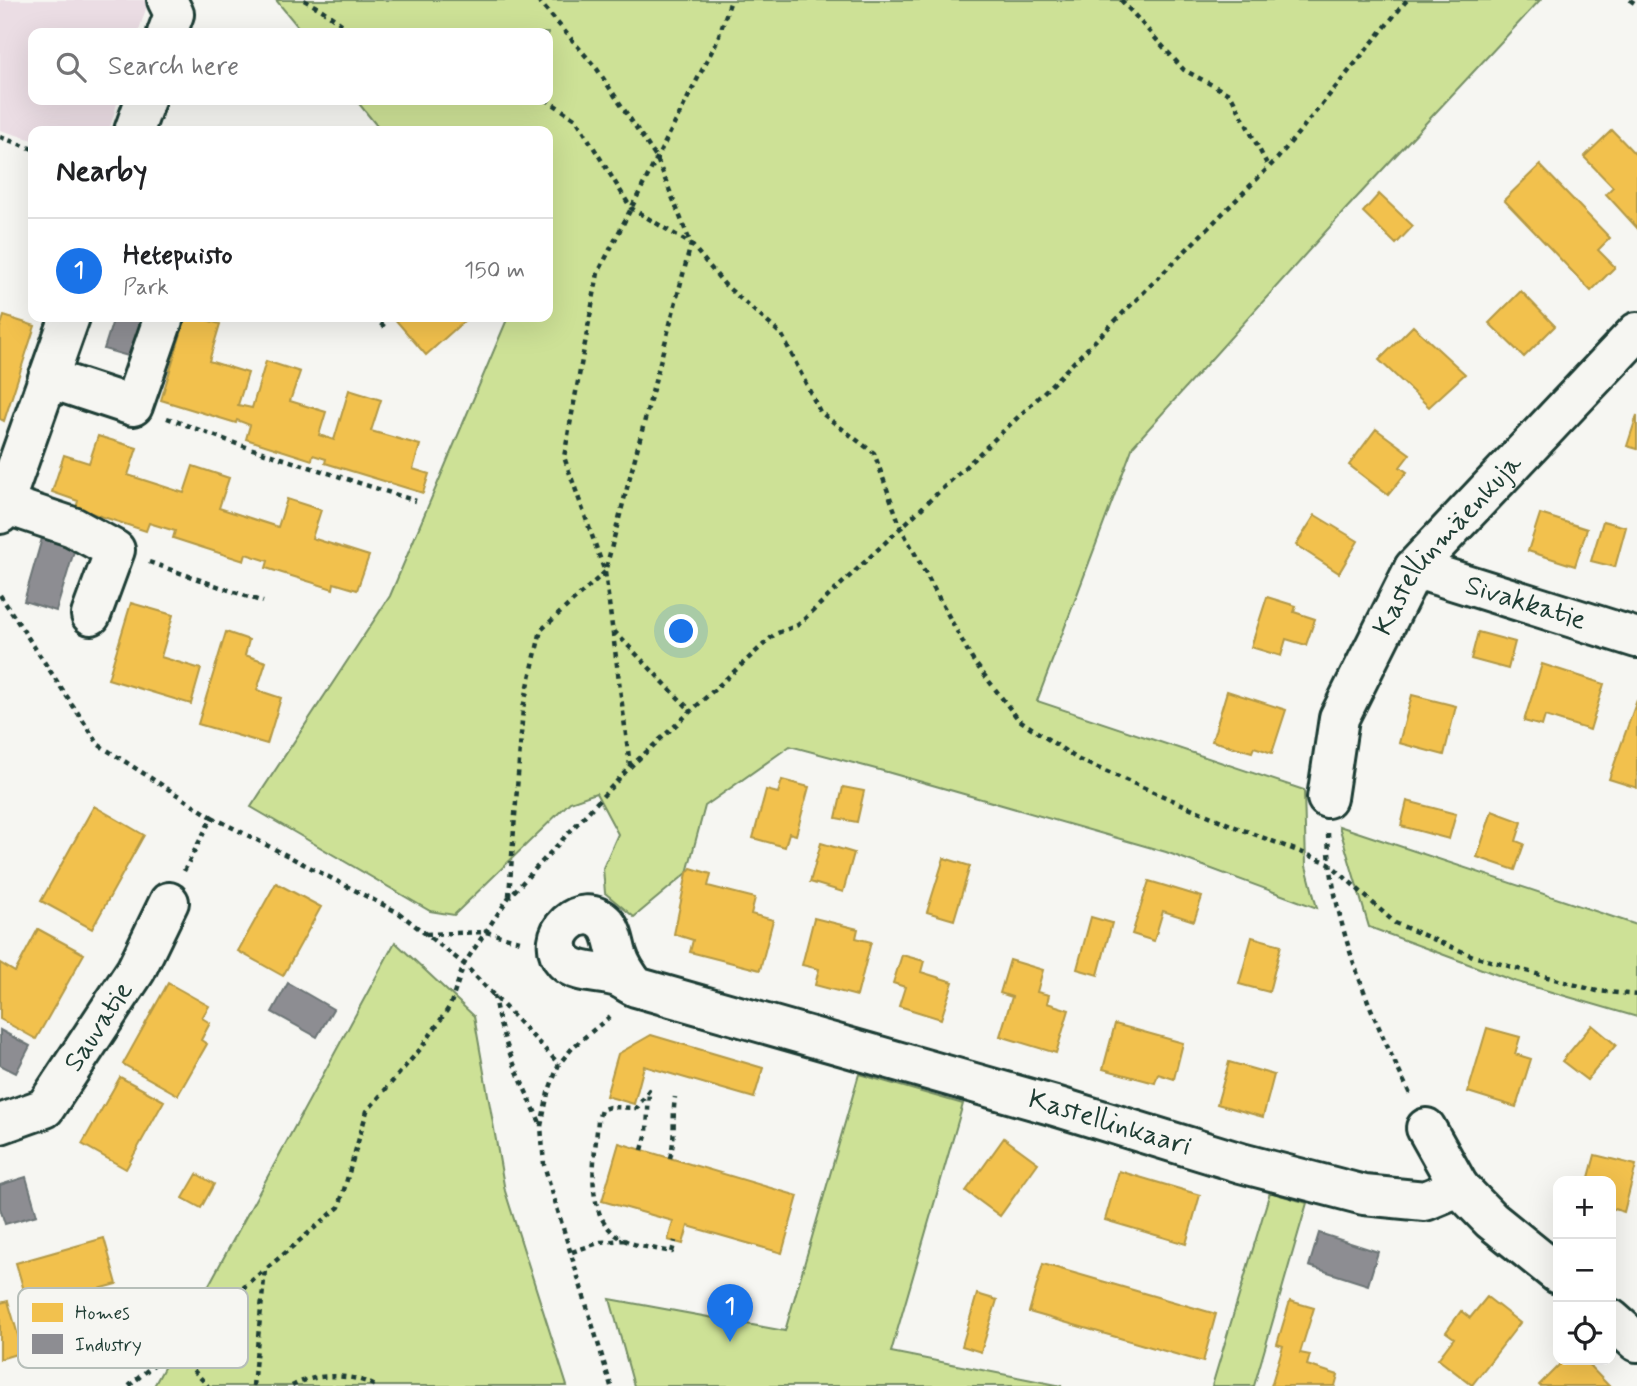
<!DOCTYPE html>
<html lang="en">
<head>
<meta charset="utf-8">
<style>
  :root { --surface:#fff; --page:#f2f2f2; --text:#202124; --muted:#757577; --line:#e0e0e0; --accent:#1a73e8 }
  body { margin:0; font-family:Mynerve,sans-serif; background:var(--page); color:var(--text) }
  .controls { position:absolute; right:21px; bottom:21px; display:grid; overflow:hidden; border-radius:14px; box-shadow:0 7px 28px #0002 }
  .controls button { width:63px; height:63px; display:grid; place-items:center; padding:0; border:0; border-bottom:2px solid var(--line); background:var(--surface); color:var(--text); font:35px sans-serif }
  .you { position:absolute; left:682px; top:632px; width:24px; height:24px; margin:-18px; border:5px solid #fff; border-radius:50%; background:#1a73e8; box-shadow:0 0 0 10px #1a73e833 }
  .badge { display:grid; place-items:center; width:46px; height:46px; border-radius:50%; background:var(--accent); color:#fff; font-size:23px; font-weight:700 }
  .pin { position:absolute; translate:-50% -58px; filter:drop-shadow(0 2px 4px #0008) }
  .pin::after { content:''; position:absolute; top:37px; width:24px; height:21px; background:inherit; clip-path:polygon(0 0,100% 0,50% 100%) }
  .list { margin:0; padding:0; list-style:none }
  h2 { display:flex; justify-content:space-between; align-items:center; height:91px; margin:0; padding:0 28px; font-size:30px }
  h2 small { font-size:23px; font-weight:400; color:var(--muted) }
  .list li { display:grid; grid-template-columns:46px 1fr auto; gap:21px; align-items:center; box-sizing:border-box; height:105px; padding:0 28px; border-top:2px solid var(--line) }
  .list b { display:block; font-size:26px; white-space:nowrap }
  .list p { margin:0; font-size:23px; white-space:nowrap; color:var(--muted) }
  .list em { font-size:23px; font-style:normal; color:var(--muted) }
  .icon { flex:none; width:38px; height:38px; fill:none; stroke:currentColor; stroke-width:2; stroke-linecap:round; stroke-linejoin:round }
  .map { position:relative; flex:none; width:1637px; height:1386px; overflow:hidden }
  .search { position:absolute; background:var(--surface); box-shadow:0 7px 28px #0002; left:28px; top:28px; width:525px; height:77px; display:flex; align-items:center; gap:18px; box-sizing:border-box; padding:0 24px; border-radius:14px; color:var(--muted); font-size:26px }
  .panel { position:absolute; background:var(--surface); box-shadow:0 7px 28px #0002; left:28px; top:126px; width:525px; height:196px; border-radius:14px }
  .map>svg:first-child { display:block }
  .built { fill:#ebdde4 }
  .green { fill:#cde196; stroke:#768f65; stroke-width:2 }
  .homes { fill:#f2c14e; stroke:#b39946; stroke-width:2 }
  .industry { fill:#8d8d92; stroke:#6c7576; stroke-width:2 }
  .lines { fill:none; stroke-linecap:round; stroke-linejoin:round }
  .minor-casing { stroke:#1f3d34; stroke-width:44 }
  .path { stroke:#1f3d34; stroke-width:4.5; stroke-dasharray:5 5; stroke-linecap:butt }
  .minor { stroke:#f6f6f2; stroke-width:38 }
  .labels { text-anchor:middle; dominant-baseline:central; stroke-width:7; stroke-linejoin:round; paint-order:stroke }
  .street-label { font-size:28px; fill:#1f3d34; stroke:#f6f6f2 }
  .key { fill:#f6f6f2; stroke:#b6beb9; stroke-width:2 }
  .key-label { font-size:19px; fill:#1f3d34 }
</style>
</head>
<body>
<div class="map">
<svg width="1637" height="1386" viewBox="0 0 1637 1386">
  <rect width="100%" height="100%" fill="#f6f6f2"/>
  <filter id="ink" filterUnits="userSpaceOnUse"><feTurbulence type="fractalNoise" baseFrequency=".0143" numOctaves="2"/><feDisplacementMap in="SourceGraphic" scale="14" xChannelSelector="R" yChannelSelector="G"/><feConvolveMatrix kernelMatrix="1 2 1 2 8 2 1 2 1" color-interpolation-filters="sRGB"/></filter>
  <g filter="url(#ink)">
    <path class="built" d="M0,0H149L138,33H33V100H118L109,131H33V140L0,130Z"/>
    <path class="green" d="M276,0H1540L1346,209L1133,446L1037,701L1304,790L1306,866L1317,908L1166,852L887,772L790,746L705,806L687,873L634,917L605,893L603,868L618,834L596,793L570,802L454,915L430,911L251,807L390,596L508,317H548V131H381L356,100H548V33H303Z
      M1339,826L1637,925V1017L1514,981L1369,927Z
      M395,942L474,1016L505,1191L567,1386H154Z
      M859,1074L963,1104L891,1352L1062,1386H634L610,1299L785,1331Z
      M1270,1192L1307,1203L1254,1386H1212Z"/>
    <path class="homes" d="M1612,130L1637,156V228L1606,194L1613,187L1584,157Z
      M1540,165L1610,238L1598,250L1615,267L1591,291L1504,200Z
      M1379,194L1413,226L1396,244L1363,212Z
      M1521,291L1555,326L1524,357L1489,323Z
      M4,316L35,326L4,421L0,419V328Z
      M186,317H196L220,324L209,361L248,373L238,405L252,408L266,361L300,372L290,401L326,412L319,435L334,440L349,390L381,400L371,431L420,445L413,469L429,474L423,493L325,463L326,459L313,455L312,460L246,439L250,425L237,420L236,423L161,400Z
      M393,317H460L464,321L426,355Z
      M1413,326L1465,374L1429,407L1379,360Z
      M1637,415V449L1627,446Z
      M1376,429L1410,454L1400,467L1407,472L1388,495L1349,465Z
      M98,436L137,448L128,475L184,493L193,466L229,478L219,508L278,527L287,499L321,510L312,538L369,556L357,590L334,583L333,589L266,568L268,561L246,554L244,561L173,538L175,531L149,523L146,531L76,508L78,501L52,492L64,455L89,463Z
      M1540,514L1587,529L1575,566L1528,551Z
      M1315,515L1358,541L1339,573L1296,545Z
      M1603,521L1626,527L1615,567L1591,561Z
      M1267,597L1296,606L1294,612L1315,619L1306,645L1286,639L1281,656L1251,647Z
      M131,603L173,615L161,657L201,669L191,704L108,679Z
      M226,632L249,640L245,655L266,662L257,690L281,698L267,744L198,724Z
      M1478,632L1515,642L1508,669L1471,659Z
      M1542,664L1604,684L1590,730L1545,716L1542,726L1524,721Z
      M1227,691L1286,710L1272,753L1254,747L1252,752L1212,741Z
      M1412,695L1456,706L1444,755L1399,743Z
      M1637,700V788L1609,779Z
      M782,780L809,787L796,835L789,833L785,847L753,838L766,790L778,793Z
      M843,787L864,791L857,822L836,818Z
      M1407,801L1456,814L1449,839L1401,826Z
      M94,806L144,835L92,929L41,901Z
      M1492,811L1522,822L1516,841L1524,844L1515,870L1477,857Z
      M821,843L854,853L843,892L810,882Z
      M944,858L970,866L954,920L927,912Z
      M691,868L711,874L708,886L755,898L751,914L773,920L760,970L690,952L693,940L674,934L687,873Z
      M1149,881L1202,897L1194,921L1163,911L1154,941L1132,934Z
      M276,883L321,907L283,976L238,951Z
      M1091,917L1112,923L1098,975L1077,969Z
      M814,918L858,929L856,938L871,942L857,996L815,985L819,969L802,965Z
      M38,929L84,954L36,1039L0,1019V963L15,972Z
      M1252,937L1281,945L1269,992L1239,984Z
      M902,955L924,961L921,972L953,982L941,1019L899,1006L905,987L893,983Z
      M1010,960L1043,970L1037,992L1049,995L1047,1003L1069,1010L1056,1053L1000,1036L1012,997L1000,993Z
      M168,983L209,1006L202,1018L210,1023L201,1040L207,1044L178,1095L123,1064Z
      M1115,1024L1183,1043L1174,1079L1158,1074L1155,1083L1103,1069Z
      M1592,1025L1616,1045L1587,1080L1562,1061Z
      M1487,1028L1520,1037L1515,1054L1531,1059L1516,1107L1468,1092Z
      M651,1035L763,1068L754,1098L644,1066L634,1104L606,1096L618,1054Z
      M1229,1062L1274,1075L1263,1117L1217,1104Z
      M120,1077L164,1101L126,1169L82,1144Z
      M1004,1138L1038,1163L1000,1216L966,1191Z
      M619,1143L798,1196L782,1253L688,1226L683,1244L668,1240L673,1221L602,1201Z
      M1595,1155L1636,1165L1624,1212L1611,1208V1181H1588Z
      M1119,1171L1200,1195L1186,1244L1105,1220Z
      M197,1174L214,1184L201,1208L183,1198Z
      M104,1238L117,1284L29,1308L16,1263Z
      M1043,1264L1216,1314L1203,1362L1029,1312Z
      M977,1294L997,1300L981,1352L962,1346Z
      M1487,1297L1520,1323L1472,1385L1438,1359L1454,1338L1446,1332L1461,1311L1470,1318Z
      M8,1301L23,1352L0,1359V1303Z
      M1290,1301L1314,1308L1300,1353L1310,1355L1307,1365L1338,1375L1335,1386H1271L1283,1346L1277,1344Z
      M1564,1360H1584L1609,1386H1540L1539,1385Z"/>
    <path class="industry" d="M114,317H147L135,358L104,349Z
      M45,528L78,538L56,611L24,601Z
      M288,983L333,1009L317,1037L272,1012Z
      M0,1030L30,1046L16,1073L0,1065Z
      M26,1177L37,1215L5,1224L0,1208V1185Z
      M1319,1233L1378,1252L1368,1285L1309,1266Z"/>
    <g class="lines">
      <g class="minor-casing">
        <g id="minor">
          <path d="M167,0L174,14L167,33"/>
          <path d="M134,131L145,100"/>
          <path d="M48,378L133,406L164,317"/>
          <path d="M4,504L73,527L115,550L91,615"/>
          <path d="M0,514L70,317"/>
          <path id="s1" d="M1414,568L1637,638"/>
          <path id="s2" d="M1327,798L1339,718L1414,568L1637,332"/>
          <path id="s3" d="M636,987C628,977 621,967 617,954C614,944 613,932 606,924C582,898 541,936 565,962C578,975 601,971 617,977C623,979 629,984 636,987L1055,1106L1241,1163L1364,1195L1425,1201L1459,1187L1491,1220L1558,1274"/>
          <path id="s4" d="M0,1124L45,1108L136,970L169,902"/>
          <path d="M1426,1128L1459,1187"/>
          <path d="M1611,1319L1637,1342"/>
        </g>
      </g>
      <path class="path" d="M304,0L322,10L354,33
        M538,0L597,69L657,159L691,244L725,285L782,335L820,412L874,453L901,528L972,659L1018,719L1079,760L1233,826L1329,863L1395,923L1473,956L1597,991L1637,995
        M1121,0L1184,70L1231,95L1269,168
        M1630,0L1637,5
        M0,137L33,149
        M373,317L387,329
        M167,418L240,445L416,501
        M149,562L263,602
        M0,595L99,745L212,817L184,871
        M614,631L691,711
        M630,766L605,572L564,457L598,273L717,41L731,0
        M212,817L399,913L464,964L559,1064
        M1328,833C1330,922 1372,1017 1411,1096
        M509,896L523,708L541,630L605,572L691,244L631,208L576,119L547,100
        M426,934L486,932L524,942
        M494,995C500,1040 523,1084 541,1125
        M642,1150L647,1132L649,1090L637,1108L609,1107L601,1110L598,1120C595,1159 581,1218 624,1240C638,1247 658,1249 672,1252L675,1241
        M670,1158C676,1136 672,1119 675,1097
        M572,1252L601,1242L624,1240
        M173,1348L208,1386
        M129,1386L264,1270
        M253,1386L265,1270L339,1207L367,1111L422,1047L450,1006L464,964L509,897L630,767L775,634L798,625L1034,402L1277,159L1407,0
        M292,1386C314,1373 353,1373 375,1386
        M611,1386L544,1165L541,1126L548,1093L559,1064L574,1046L613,1014"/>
      <use href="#minor" class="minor"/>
    </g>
  </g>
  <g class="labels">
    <g class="street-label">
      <text stroke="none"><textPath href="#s2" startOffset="287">Kastellinmäenkuja</textPath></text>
      <text stroke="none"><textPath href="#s1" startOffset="117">Sivakkatie</textPath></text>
      <text stroke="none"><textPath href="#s4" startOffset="145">Sauvatie</textPath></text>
      <text stroke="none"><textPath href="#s3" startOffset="726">Kastellinkaari</textPath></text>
    </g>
  </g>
  <rect x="18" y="1288" width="230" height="80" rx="10" class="key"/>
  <rect x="32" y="1303" width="31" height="19" fill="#f2c14e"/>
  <rect x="32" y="1334" width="31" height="20" fill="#8d8d92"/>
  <g class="key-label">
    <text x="75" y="1319">Homes</text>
    <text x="75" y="1351">Industry</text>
  </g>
</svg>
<div class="controls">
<button>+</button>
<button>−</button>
<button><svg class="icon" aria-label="locate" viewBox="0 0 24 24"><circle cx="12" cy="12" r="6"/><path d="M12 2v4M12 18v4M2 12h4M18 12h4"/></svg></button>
</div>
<div class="you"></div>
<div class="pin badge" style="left:730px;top:1342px">1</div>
<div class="search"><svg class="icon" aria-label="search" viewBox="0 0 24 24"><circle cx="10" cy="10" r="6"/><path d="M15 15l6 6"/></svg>Search here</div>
<section class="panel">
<h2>Nearby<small></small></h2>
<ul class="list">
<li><span class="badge">1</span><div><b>Hetepuisto</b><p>Park</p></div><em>150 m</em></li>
</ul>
</section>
</div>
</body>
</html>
